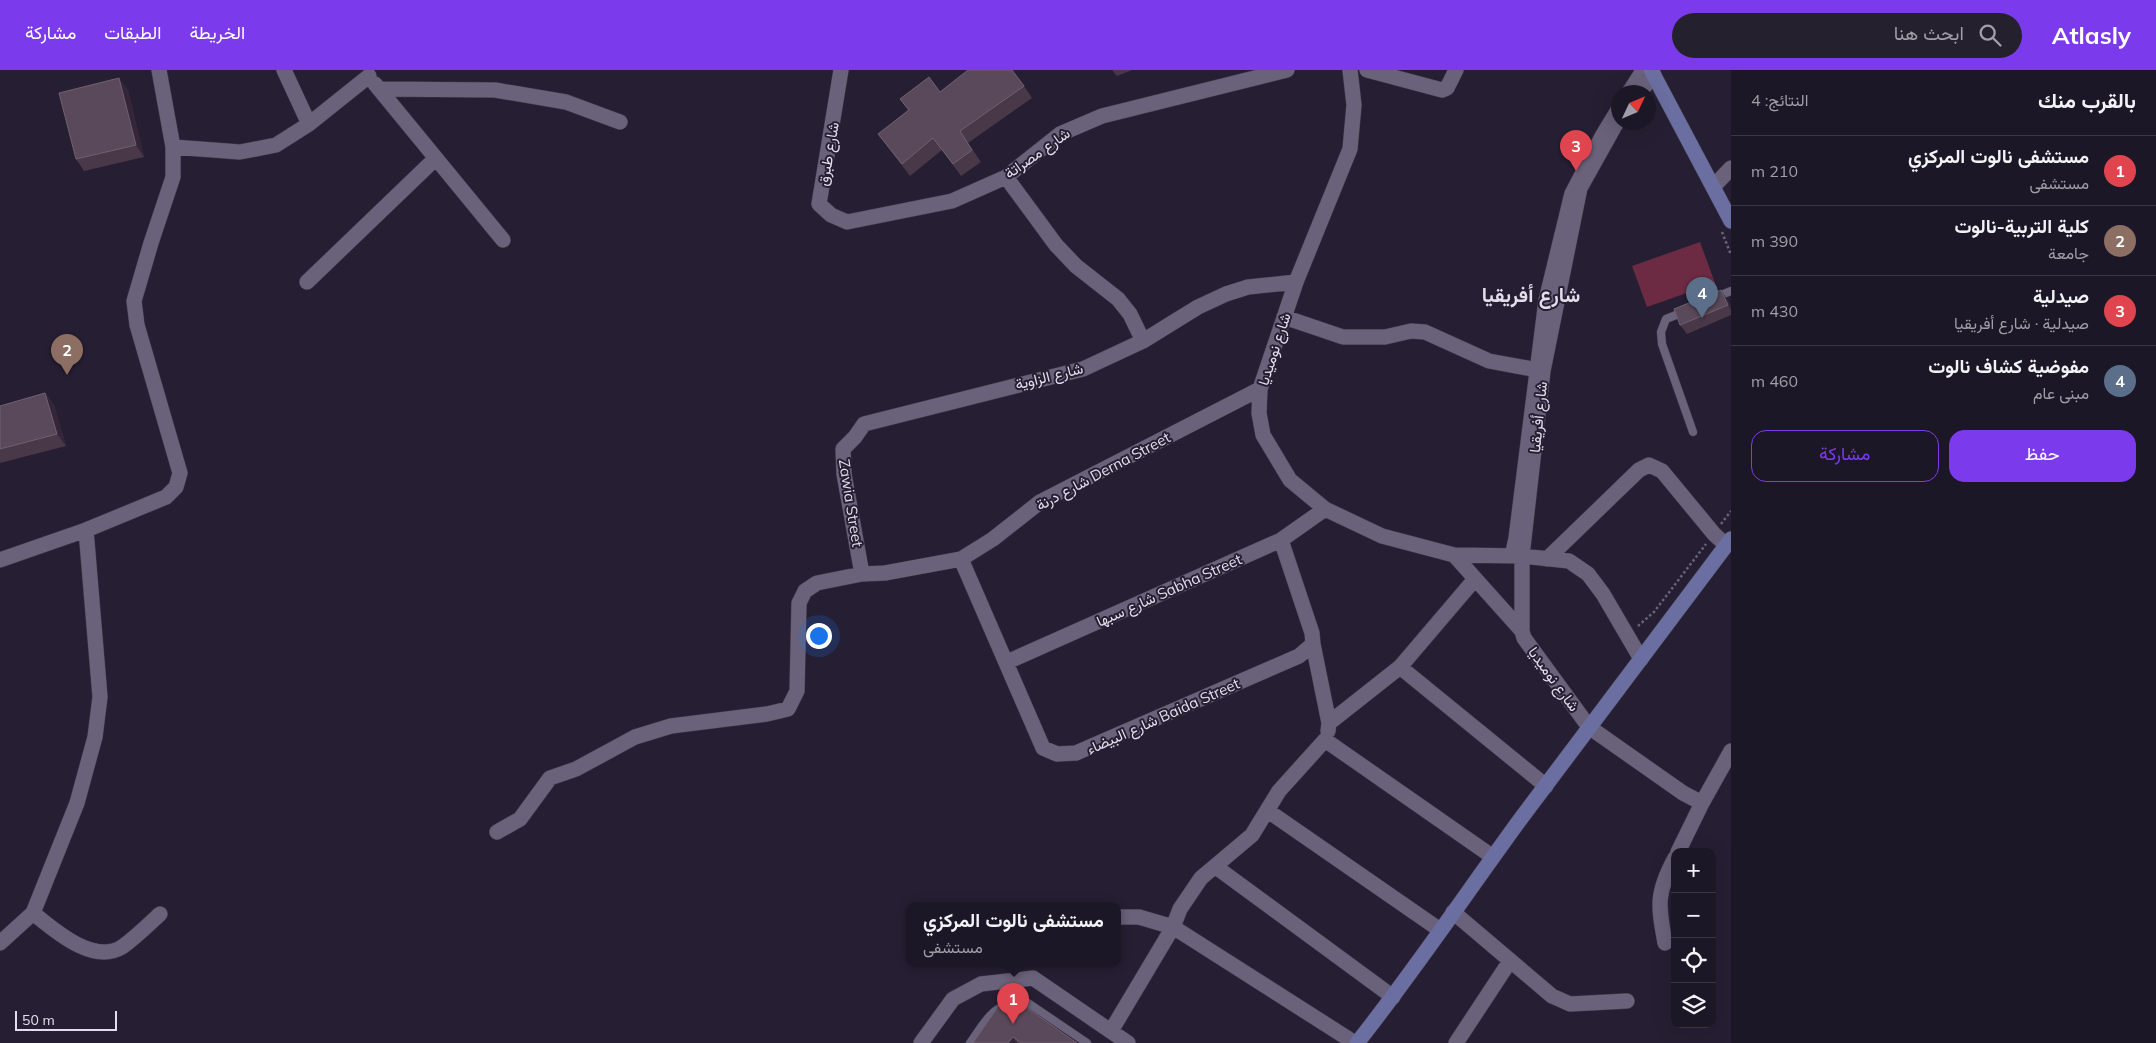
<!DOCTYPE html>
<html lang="ar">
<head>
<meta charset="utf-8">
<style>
  :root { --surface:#1c1726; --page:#25202e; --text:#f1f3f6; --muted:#a09fa7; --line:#3a3643; --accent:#7c3aed }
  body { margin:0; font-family:Mulish,Vazirmatn,sans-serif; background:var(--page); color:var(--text); direction:rtl }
  .controls { position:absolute; right:15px; bottom:15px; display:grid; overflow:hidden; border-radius:10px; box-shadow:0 5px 20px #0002 }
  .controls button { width:45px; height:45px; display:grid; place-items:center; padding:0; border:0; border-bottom:1px solid var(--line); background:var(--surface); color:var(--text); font:25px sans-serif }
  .compass { position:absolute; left:1611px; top:15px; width:45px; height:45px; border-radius:50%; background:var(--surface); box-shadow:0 5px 20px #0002; rotate:46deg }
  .scale { position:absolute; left:15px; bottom:12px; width:102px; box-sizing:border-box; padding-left:5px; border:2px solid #e2deec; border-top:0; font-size:14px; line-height:18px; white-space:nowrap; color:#e2deec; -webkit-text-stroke:4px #261f33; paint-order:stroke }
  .you { position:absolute; left:818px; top:565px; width:18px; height:18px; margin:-12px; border:4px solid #fff; border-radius:50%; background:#1a73e8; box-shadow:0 0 0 8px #1a73e833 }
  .badge { display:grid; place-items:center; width:32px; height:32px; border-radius:50%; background:var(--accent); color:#fff; font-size:16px; font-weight:700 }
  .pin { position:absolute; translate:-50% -41px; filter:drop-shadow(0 1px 2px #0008) }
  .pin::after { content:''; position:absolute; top:26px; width:18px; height:15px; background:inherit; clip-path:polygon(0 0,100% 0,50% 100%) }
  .popup { position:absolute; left:906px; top:832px; width:215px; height:65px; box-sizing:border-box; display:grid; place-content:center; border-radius:10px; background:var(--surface); filter:drop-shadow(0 1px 4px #0005); font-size:16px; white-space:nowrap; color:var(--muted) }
  .popup b { font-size:19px; color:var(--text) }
  .popup::after { content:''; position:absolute; left:50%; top:100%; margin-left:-10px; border:10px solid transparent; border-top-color:var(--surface) }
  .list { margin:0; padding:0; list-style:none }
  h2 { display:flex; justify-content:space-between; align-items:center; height:65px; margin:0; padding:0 20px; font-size:21px }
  h2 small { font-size:16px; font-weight:400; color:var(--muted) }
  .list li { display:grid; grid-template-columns:32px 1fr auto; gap:15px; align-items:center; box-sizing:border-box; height:70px; padding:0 20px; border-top:1px solid var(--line) }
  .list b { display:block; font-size:19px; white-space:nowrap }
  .list p { margin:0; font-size:16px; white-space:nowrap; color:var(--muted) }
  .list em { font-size:16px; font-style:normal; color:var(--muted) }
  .actions { display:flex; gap:10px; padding:15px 20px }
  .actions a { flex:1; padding:11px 0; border:1px solid var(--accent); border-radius:15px; text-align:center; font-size:18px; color:var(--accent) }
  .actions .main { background:var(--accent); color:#fff }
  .icon { flex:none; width:28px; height:28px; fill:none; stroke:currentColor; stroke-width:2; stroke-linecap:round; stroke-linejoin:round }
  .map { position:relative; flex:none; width:1731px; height:973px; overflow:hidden; direction:ltr }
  header { display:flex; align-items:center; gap:30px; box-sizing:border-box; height:70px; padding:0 25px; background:var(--accent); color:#fff }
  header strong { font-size:24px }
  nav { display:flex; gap:28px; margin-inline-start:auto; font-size:18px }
  .search { width:350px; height:45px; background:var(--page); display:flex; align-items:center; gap:12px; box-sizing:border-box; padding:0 18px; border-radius:28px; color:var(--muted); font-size:19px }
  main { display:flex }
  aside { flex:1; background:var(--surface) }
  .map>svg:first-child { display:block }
  .garden { fill:#6c2b42 }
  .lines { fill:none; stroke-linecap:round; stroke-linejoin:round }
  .service-casing { stroke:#423b4d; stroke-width:9 }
  .pedestrian-casing { stroke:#423b4d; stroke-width:12 }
  .minor-casing { stroke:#423b4d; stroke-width:16 }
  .secondary-casing { stroke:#423b4d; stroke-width:16 }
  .path { stroke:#696475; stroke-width:2.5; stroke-dasharray:2.5 2.5; stroke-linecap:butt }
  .service { stroke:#69627a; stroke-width:8 }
  .pedestrian { stroke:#69627a; stroke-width:11 }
  .minor { stroke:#69627a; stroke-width:15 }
  .secondary { stroke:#6a6ea0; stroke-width:15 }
  .wall { fill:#493848 }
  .shaded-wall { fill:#342638 }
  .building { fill:#5a495a; stroke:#6f6171 }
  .labels { text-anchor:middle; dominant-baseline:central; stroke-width:4; stroke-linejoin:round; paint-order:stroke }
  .street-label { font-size:15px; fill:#e2deec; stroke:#261f33 }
  .district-label { font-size:20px; font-weight:bold; fill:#e2deec; stroke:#261f33 }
</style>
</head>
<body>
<header>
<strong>Atlasly</strong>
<div class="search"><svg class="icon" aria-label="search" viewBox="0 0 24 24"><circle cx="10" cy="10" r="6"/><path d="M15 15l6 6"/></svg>ابحث هنا</div>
<nav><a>الخريطة</a><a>الطبقات</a><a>مشاركة</a></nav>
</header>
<main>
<aside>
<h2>بالقرب منك<small>النتائج: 4</small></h2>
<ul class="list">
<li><span class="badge" style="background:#e0444e">1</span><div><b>مستشفى نالوت المركزي</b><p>مستشفى</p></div><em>210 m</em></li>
<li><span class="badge" style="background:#8d6e63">2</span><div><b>كلية التربية-نالوت</b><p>جامعة</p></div><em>390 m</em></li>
<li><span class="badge" style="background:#e0444e">3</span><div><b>صيدلية</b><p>صيدلية · شارع أفريقيا</p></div><em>430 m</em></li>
<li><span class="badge" style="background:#5c6f8a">4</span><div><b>مفوضية كشاف نالوت</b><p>مبنى عام</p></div><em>460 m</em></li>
</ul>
<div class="actions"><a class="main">حفظ</a><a>مشاركة</a></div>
</aside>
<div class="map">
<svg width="1731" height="973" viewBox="0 0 1731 973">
  <rect width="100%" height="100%" fill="#261f33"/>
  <path class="garden" d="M1700,172L1715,213L1647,237L1632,196Z"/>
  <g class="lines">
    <g class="service-casing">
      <path id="service" d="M1714,228L1731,221
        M1686,241L1666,249L1661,262L1662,274L1693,362
        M970,973C987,949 993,933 1025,931L1087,973"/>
    </g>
    <g class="pedestrian-casing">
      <path id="pedestrian" d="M1627,22L1641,0
        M1510,486L1514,468L1544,230L1570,123L1601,64L1618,36"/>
    </g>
    <g class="minor-casing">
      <path id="minor" d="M284,0L309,54
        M841,0L819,134L831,145L847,152L952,131L1006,107L1060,64L1102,46L1287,0
        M1350,0L1354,35L1350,79L1296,212L1260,319L1259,343L1263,365L1290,410L1325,439L1382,466L1454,485L1522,486L1569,491L1588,504L1603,524L1641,589
        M1367,0L1442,20L1447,18L1456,0
        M375,14L503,170
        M379,19L495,20L566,32L620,52
        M1640,22L1654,5
        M1618,50L1580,118L1543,301L1522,486V561L1524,568L1589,657L1683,723L1702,733
        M173,77L240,82L276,75L309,54L369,6
        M1006,107L1056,175L1076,196L1118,229L1130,244L1143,271
        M1713,117L1731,98
        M307,212L435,89
        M1284,247L1343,267H1385L1411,261L1425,262L1489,291L1543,301
        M1454,485L1522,561
        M961,489L1043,678L1057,684L1076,683L1299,586L1313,574L1312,563L1281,470
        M1547,489L1639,400L1649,395L1662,401L1714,464L1726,475
        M0,490L86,460L166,427L176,417L180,403L137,255L134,231L151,173L173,107V77L159,0
        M862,504L844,404L843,379L855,367L864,354L1083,299L1143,271L1198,237L1226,224L1248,217L1296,212
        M1313,574L1329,653L1328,661
        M1007,592L1281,470L1325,439
        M1400,597L1546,716
        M1329,653L1400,597L1475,509
        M1268,741L1440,860
        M497,762L520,749L550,708L576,699L635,667L671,656L767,644L788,639L797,621L799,533L805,521L817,513L862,504L885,503L961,489L993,469L1040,432L1260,319
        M1678,782L1702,733L1731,681
        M1216,797L1393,927
        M1453,842L1552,926L1570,934L1627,931
        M33,843C54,860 93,895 122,877C135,868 148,855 160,844
        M1117,847H1139L1173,857L1355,973
        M0,873L33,843L77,733L95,667L100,627L86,460
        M1665,873C1658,835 1656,823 1675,788
        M1111,961L1173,857L1180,839L1201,808L1252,765L1279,721L1325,670L1493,787
        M921,973L953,929L981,914L1033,908L1128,973
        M1456,973L1510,891"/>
    </g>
    <g class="secondary-casing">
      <path id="secondary" d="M1651,0L1731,151
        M1357,973C1415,900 1467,822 1522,747C1591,654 1662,562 1731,469"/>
    </g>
    <path class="path" d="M1722,162L1731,185
      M1721,454L1731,441
      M1638,556L1654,542L1706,474"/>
    <use href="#service" class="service"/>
    <use href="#pedestrian" class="pedestrian"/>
    <use href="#minor" class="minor"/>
    <use href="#secondary" class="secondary"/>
  </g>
  <path class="wall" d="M1112,0H1132L1117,6Z
    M119,8L128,20L144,87L84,101L76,89Z
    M1024,16L1032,28L968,73L981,92L961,106L942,80L910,106L878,64L908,40L900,29L940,22Z
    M1727,229L1731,237V245L1687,264L1680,255Z
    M45,323L54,335L66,376L0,393V336Z
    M1007,924L1077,973H973Z"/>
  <path class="shaded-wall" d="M119,8L128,20L144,87L136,75Z
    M1721,220L1727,229L1731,237V240L1728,235Z
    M45,323L54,335L66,376L57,364Z
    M1013,967L1017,973H1008Z"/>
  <path class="building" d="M968,0H1012L1024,16L960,61L972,80L953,94L933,68L902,94L878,64L909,40L900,29L929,7L940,22Z
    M119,8L136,75L76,89L59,23Z
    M1721,220L1728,235L1680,255L1674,239Z
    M45,323L57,364L0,379V336Z
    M1007,924L1077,973H1021L1013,967L1008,973H973Z"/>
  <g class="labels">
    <g class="street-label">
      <text transform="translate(1037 83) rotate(-35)">شارع مصراتة</text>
      <text transform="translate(828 84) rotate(-80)">شارع طبرق</text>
      <text transform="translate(1274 279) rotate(-72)">شارع نوميديا</text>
      <text transform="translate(1049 306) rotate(-14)">شارع الزاوية</text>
      <text transform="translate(1538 347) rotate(-84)">شارع أفريقيا</text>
      <text transform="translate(1103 401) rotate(-28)">شارع درنة Derna Street</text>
      <text transform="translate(851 433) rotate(81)">Zawia Street</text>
      <text transform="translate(1169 520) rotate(-24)">شارع سبها Sabha Street</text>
      <text transform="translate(1554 609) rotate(54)">شارع نوميديا</text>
      <text transform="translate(1163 646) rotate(-24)">شارع البيضاء Baida Street</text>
    </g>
    <g class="district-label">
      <text x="1531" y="224">شارع أفريقيا</text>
    </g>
  </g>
</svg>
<div class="controls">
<button>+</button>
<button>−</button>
<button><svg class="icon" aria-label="locate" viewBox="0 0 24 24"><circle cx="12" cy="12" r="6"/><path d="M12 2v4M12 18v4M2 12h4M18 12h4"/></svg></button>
<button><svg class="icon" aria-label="layers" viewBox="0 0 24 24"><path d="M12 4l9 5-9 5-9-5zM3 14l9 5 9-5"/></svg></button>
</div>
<svg class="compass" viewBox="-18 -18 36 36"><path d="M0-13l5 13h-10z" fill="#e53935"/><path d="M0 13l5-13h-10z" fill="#a09fa7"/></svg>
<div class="scale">50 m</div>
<div class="you"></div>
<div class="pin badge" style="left:1013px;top:954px;background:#e0444e">1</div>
<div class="popup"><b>مستشفى نالوت المركزي</b>مستشفى</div>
<div class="pin badge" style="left:67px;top:305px;background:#8d6e63">2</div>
<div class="pin badge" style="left:1576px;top:101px;background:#e0444e">3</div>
<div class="pin badge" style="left:1702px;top:248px;background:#5c6f8a">4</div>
</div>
</main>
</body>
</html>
